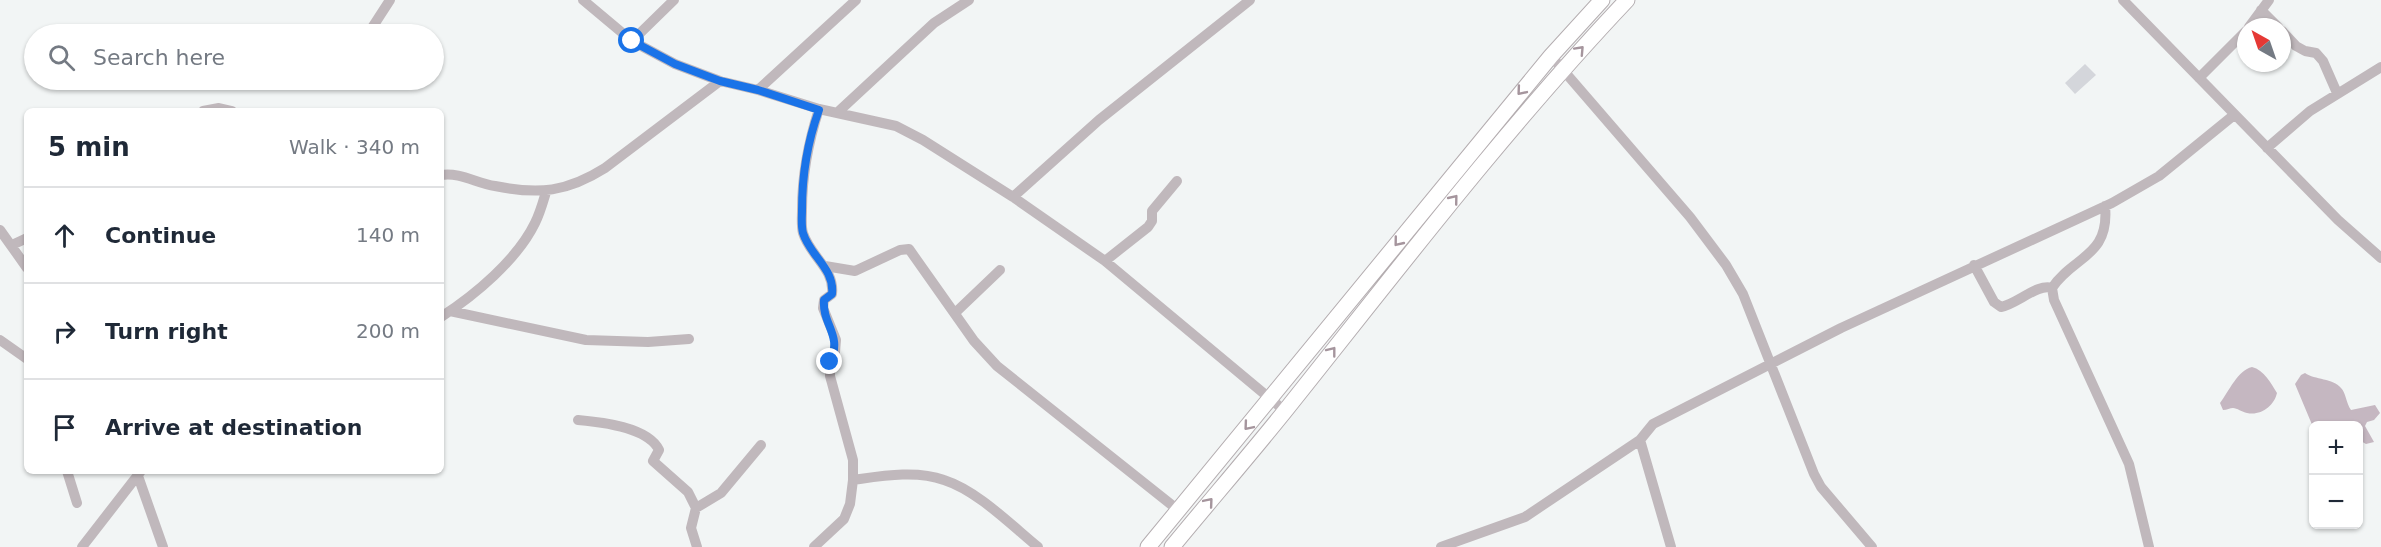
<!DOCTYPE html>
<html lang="en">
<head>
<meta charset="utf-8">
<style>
  :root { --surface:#fff; --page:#f6f6f7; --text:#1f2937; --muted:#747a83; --line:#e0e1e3 }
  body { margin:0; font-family:"DejaVu Sans",sans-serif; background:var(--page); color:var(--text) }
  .controls { position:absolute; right:18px; bottom:18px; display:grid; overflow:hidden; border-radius:9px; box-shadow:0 2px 4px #0004 }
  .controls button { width:54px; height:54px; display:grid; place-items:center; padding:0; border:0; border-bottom:2px solid var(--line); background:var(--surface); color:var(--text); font:30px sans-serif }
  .compass { position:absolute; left:2237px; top:18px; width:54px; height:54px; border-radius:50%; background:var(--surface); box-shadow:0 2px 4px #0004; rotate:320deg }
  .stop { position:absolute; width:18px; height:18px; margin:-14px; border:4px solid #1a73e8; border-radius:50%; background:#fff }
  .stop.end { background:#1a73e8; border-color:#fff; box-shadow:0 2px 6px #0008 }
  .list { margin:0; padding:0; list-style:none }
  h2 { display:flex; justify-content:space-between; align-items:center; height:78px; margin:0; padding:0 24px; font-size:26px }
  h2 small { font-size:20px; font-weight:400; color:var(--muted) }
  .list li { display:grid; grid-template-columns:39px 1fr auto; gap:18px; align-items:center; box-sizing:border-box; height:96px; padding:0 24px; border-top:2px solid var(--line) }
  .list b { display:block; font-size:22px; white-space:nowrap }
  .list em { font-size:20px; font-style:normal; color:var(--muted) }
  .icon { flex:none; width:33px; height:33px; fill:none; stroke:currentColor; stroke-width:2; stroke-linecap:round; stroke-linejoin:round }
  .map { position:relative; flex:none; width:2381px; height:547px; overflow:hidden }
  .search { position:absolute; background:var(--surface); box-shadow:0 2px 4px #0004; left:24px; top:24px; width:420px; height:66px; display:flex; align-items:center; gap:15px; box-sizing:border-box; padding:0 21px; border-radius:33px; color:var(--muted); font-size:22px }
  .panel { position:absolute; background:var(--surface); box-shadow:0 2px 4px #0004; left:24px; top:108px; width:420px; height:366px; border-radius:9px }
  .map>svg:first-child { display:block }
  .green { fill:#d4d6db }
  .water { fill:#c5b7c1 }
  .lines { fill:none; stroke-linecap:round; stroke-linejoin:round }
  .highway-casing { stroke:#b4adb0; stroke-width:17 }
  .minor { stroke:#c0b8bc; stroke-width:10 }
  .highway { stroke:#fff; stroke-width:15 }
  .oneway { stroke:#a5959d }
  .route { stroke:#1a73e8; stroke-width:8 }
</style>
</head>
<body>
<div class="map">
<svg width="2381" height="547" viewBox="0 0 2381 547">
  <rect width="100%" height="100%" fill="#f2f5f5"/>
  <path class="green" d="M2085,64L2096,75L2075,94L2065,83Z"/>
  <path class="water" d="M2252,367C2264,370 2271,383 2277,393C2274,406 2261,416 2247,413C2242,412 2237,408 2233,408C2230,408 2227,410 2223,410L2220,403C2229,391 2238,370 2252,367Z
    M2305,373C2315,380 2333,378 2341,388C2346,393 2346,403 2351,410L2375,405L2380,413L2374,420L2367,422L2365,426L2374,442L2366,444L2359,440L2358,426L2313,427L2295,384L2301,375Z"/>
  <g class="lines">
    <g class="highway-casing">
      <path id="highway" d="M1148,547L1551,56L1602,0
        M1172,547C1209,502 1248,457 1285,411C1396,272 1504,130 1627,0"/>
    </g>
    <path class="minor" d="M583,0L632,41L675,64L720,81L758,90L819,109L896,126L923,140L1013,197L1105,261L1285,411
      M2123,0L2338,220L2381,258
      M2261,10L2278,27
      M2249,27L2269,0
      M2282,31L2296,46L2305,51L2316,53L2323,61L2337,93
      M368,34L390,0
      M632,41L674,0
      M1551,56L1690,217L1726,265L1743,294L1814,474L1821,487L1872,547
      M2199,78L2246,31
      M337,81L339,80
      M758,90L856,0
      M203,111L219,108L232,111
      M838,112L934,23L969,0
      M2267,148L2310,111L2381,67
      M441,175C460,172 476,183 495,186C539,195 567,192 605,168L720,81
      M1013,197L1099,120L1250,0
      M0,230L27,268
      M12,245L27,238
      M1105,261L1148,227L1152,221V211L1177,181
      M1974,265L1994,302L2001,307C2017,304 2038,283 2052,288L2054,300L2129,464L2149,547
      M825,266L855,271L900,250L909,249L974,341L997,366L1178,510
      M2052,288C2073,256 2110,257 2105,206
      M450,311L586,340L648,342L689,339
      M955,313L1000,270
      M441,317C475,295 517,260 535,223C540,213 543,202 546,192
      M0,340L27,359
      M578,420C601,422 648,427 659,450L653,461L688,492L696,508L691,528L697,547
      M67,471L77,503
      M138,476L163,547
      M853,480C882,476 916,470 944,480C978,491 1011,525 1038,547
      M696,508L721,493L761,445
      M82,547L141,471
      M814,547L844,519L850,504L853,480V460L830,376V362L835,352L836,340L823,308L824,300L832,294C835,269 810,256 803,233C801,226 802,217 802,210C802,175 808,143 819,109
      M1441,547L1525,517L1640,440
      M1671,547L1640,440L1653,424L1841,328L2112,203L2159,176L2234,115"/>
    <use href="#highway" class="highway"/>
  </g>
  <defs><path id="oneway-chevron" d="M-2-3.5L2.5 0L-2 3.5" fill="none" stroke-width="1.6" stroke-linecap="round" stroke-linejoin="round" transform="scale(1.5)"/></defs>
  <g class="oneway">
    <use href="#oneway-chevron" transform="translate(1580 50) rotate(-47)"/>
    <use href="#oneway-chevron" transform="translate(1521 91) rotate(130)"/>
    <use href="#oneway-chevron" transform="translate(1454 199) rotate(-51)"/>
    <use href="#oneway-chevron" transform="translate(1398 242) rotate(129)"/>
    <use href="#oneway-chevron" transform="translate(1332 351) rotate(-52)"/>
    <use href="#oneway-chevron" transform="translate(1248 426) rotate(130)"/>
    <use href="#oneway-chevron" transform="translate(1209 502) rotate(-50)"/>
  </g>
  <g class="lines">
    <path class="route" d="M632,41L675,64L720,81L758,90L819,110C807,143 802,175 802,210C802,217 801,226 803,233C810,256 835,269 832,294L824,300C822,325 843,335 830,362"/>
  </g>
</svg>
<div class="controls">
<button>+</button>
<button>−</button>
</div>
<svg class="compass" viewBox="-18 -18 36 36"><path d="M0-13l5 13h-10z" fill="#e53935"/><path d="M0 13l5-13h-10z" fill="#747a83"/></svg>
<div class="stop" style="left:632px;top:41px"></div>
<div class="stop end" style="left:830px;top:362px"></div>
<div class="search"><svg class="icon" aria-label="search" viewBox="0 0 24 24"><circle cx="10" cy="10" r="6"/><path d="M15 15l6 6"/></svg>Search here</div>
<section class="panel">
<h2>5 min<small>Walk · 340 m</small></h2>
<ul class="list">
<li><svg class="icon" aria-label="ahead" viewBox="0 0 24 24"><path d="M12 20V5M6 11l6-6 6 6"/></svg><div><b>Continue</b></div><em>140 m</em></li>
<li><svg class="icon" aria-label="right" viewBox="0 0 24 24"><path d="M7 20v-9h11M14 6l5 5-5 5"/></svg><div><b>Turn right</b></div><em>200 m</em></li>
<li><svg class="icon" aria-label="arrive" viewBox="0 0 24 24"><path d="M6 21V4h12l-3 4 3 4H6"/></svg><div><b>Arrive at destination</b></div></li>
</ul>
</section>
</div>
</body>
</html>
